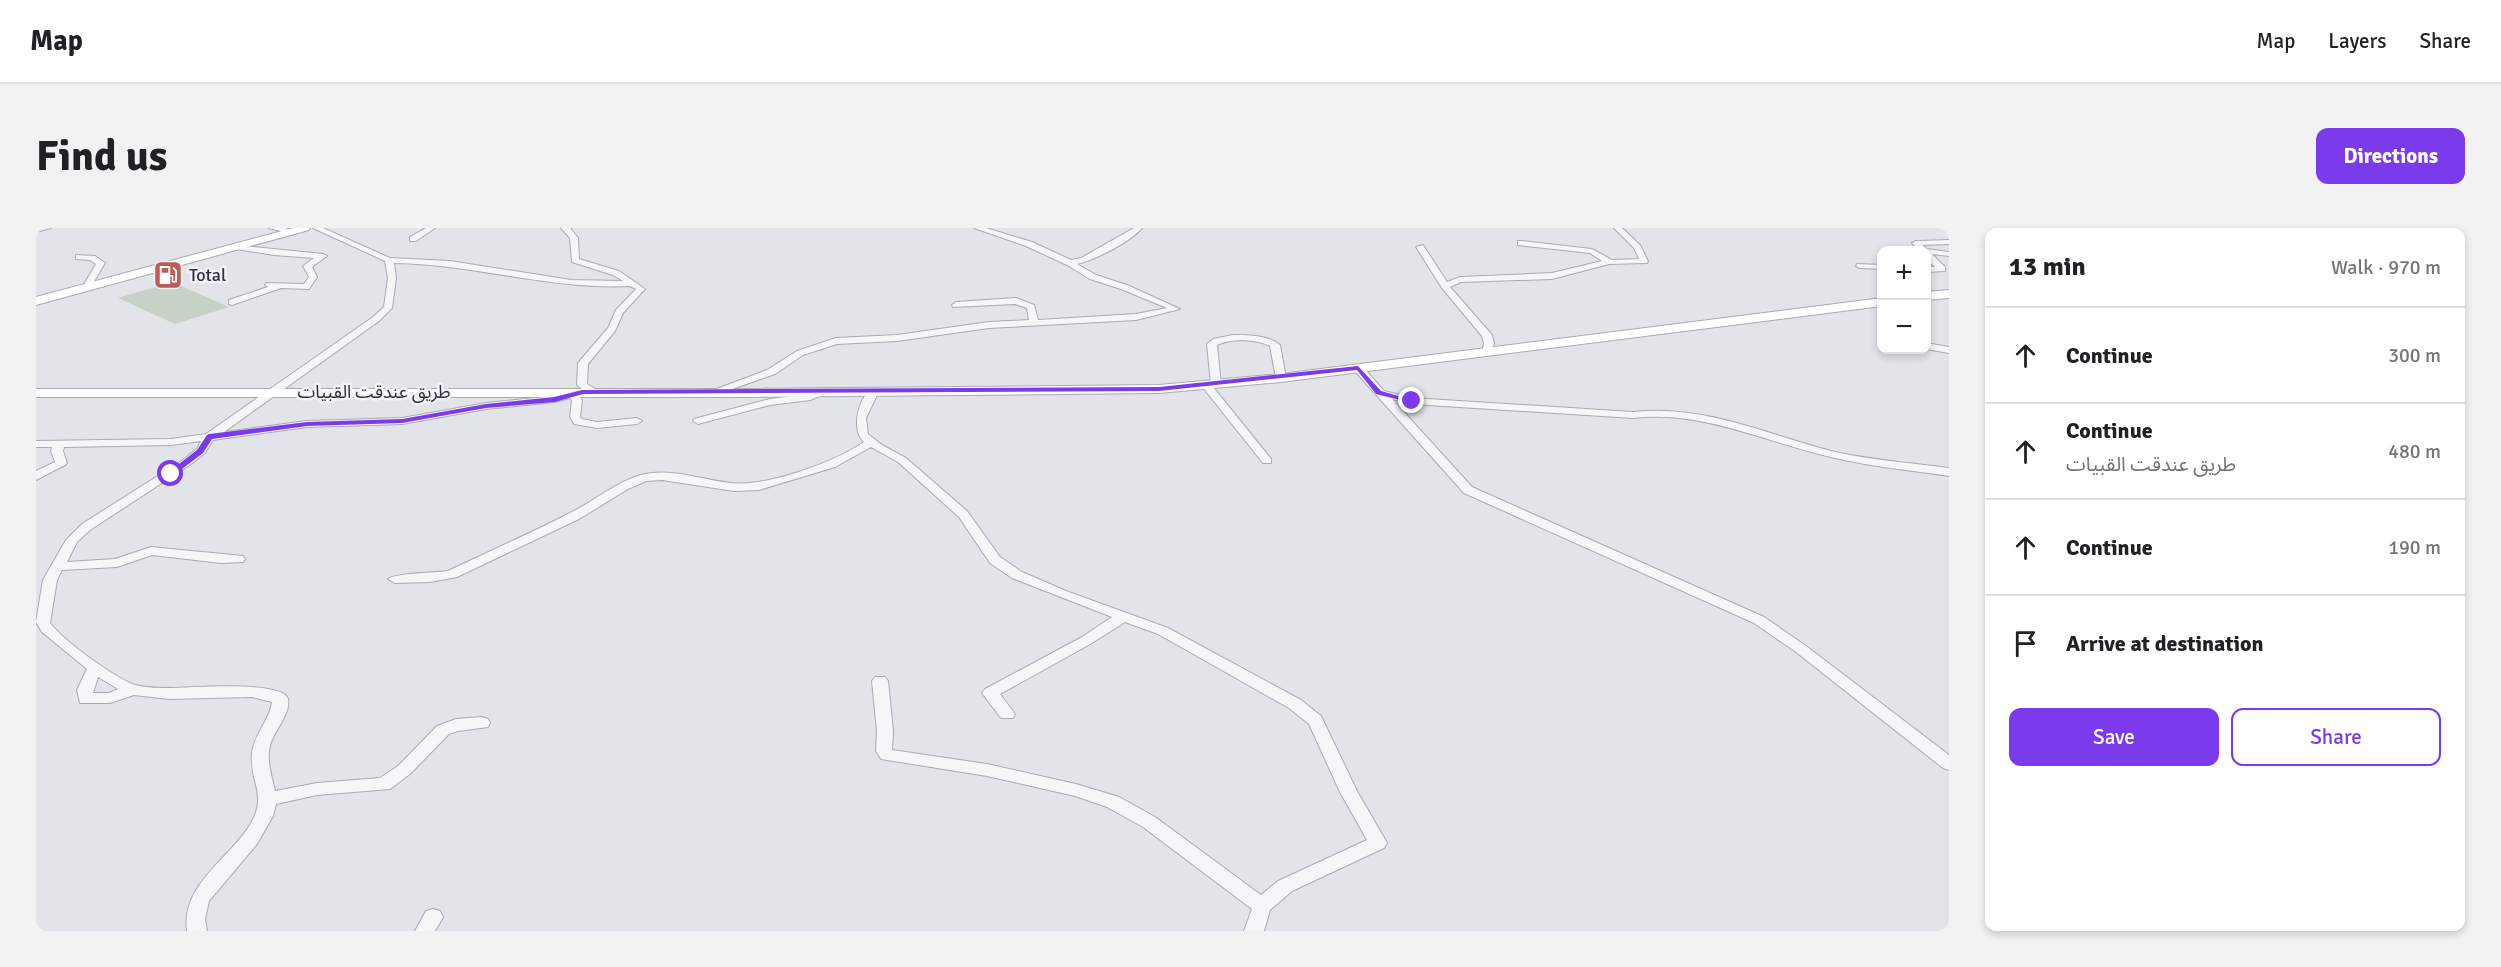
<!DOCTYPE html>
<html lang="en">
<head>
<meta charset="utf-8">
<style>
  :root { --surface:#fff; --page:#f2f2f2; --text:#202124; --muted:#757577; --line:#e0e0e0; --accent:#7c3aed }
  body { margin:0; font-family:Signika,"Noto Sans Arabic",sans-serif; background:var(--page); color:var(--text) }
  .controls { position:absolute; right:18px; top:18px; display:grid; overflow:hidden; border-radius:12px; box-shadow:0 3px 9px #0003 }
  .controls button { width:54px; height:54px; display:grid; place-items:center; padding:0; border:0; border-bottom:2px solid var(--line); background:var(--surface); color:var(--text); font:30px sans-serif }
  .stop { position:absolute; width:18px; height:18px; margin:-14px; border:4px solid #7c3aed; border-radius:50%; background:#fff }
  .stop.end { background:#7c3aed; border-color:#fff; box-shadow:0 2px 6px #0008 }
  .list { margin:0; padding:0; list-style:none }
  h2 { display:flex; justify-content:space-between; align-items:center; height:78px; margin:0; padding:0 24px; font-size:26px }
  h2 small { font-size:20px; font-weight:400; color:var(--muted) }
  .list li { display:grid; grid-template-columns:39px 1fr auto; gap:18px; align-items:center; box-sizing:border-box; height:96px; padding:0 24px; border-top:2px solid var(--line) }
  .list b { display:block; font-size:22px; white-space:nowrap }
  .list p { margin:0; font-size:20px; white-space:nowrap; color:var(--muted) }
  .list em { font-size:20px; font-style:normal; color:var(--muted) }
  .actions { display:flex; gap:12px; padding:18px 24px }
  .actions a { flex:1; padding:14px 0; border:2px solid var(--accent); border-radius:12px; text-align:center; font-size:21px; color:var(--accent) }
  .actions .main { background:var(--accent); color:#fff }
  .icon { flex:none; width:33px; height:33px; fill:none; stroke:currentColor; stroke-width:2; stroke-linecap:round; stroke-linejoin:round }
  .map { position:relative; flex:none; width:1913px; height:703px; overflow:hidden; border-radius:12px }
  header { display:flex; align-items:center; gap:36px; box-sizing:border-box; height:84px; padding:0 30px; background:var(--surface); border-bottom:2px solid var(--line) }
  header strong { font-size:28px }
  nav { display:flex; gap:33px; margin-inline-start:auto; font-size:21px }
  .intro { display:flex; align-items:center; justify-content:space-between; box-sizing:border-box; height:144px; padding:0 36px }
  h1 { margin:0; font-size:42px }
  .button { padding:15px 27px; border-radius:12px; background:var(--accent); color:#fff; font-size:21px; font-weight:700 }
  main { display:flex; gap:36px; padding:0 36px }
  aside { flex:1; background:var(--surface); border-radius:12px; box-shadow:0 3px 9px #0003 }
  .map>svg:first-child { display:block }
  .green { fill:#c6d2c5 }
  .lines { fill:none; stroke-linecap:round; stroke-linejoin:round }
  .street-casing { stroke:#a9aab3; stroke-width:2 }
  .secondary-casing { stroke:#a9aab3; stroke-width:2 }
  .street { fill:#f5f6f8; fill-rule:evenodd }
  .secondary { fill:#fff; fill-rule:evenodd }
  .route { fill:#7c3aed }
  .labels { text-anchor:middle; dominant-baseline:central; stroke-width:5; stroke-linejoin:round; paint-order:stroke }
  .far-poi-label { font-size:18px; fill:#2d3040; stroke:#f2f3f7; text-anchor:start }
  .far-street-label { font-size:18px; fill:#2d3040; stroke:#f2f3f7 }
</style>
</head>
<body>
<header>
<strong>Map</strong>
<nav><a>Map</a><a>Layers</a><a>Share</a></nav>
</header>
<div class="intro"><h1>Find us</h1><a class="button">Directions</a></div>
<main>
<div class="map">
<svg width="1913" height="703" viewBox="0 0 1913 703">
  <rect width="100%" height="100%" fill="#e3e4e9"/>
  <path class="green" d="M136,54L193,79L139,96L82,70Z"/>
  <g class="lines">
    <g class="street-casing">
      <path id="street" d="M0,0H15L0,4Z
        M232,0H249L262,4L258,6Z
        M277,0H287L354,30L414,33L535,52L587,53L577,47L536,34L534,10L525,0H534L542,10L543,31L583,43L609,61L587,85L579,103L552,136L551,156L564,164L559,167L552,164L543,168L546,172L544,189L546,191L561,194L601,190L606,193L601,196L561,200L538,196L534,189L536,173L534,170L519,174L450,181L366,196L271,199L177,212L169,225L155,236L54,302L41,314L31,334L79,331L115,319L207,328L209,331L207,334L185,335L116,327L81,339L26,342L21,352L14,395C28,413 77,449 99,457C111,460 124,460 136,460C152,460 248,452 252,471C255,486 237,504 234,518C230,533 236,548 239,563L281,555L344,550L362,538L401,498L420,491L446,489L452,491L454,495L452,499L422,503L413,506L374,546L354,561L281,567L240,576L237,588L221,616L173,673L169,691L171,703H151C145,658 190,633 212,600C234,566 213,557 216,525C218,506 234,492 236,474L216,469L133,471L98,467L74,475H44L41,462L51,441L6,404L0,394L7,352L30,312L46,296L147,232L161,221L165,213L135,217L28,219L27,223L31,235L29,237L0,252V243L19,234L15,223L16,219H0V213L135,211L170,206L337,89L348,79L352,50L349,33ZM358,35C438,36 514,62 594,58L600,61L580,82L572,100L542,135L541,157L546,161L519,168L450,175L366,190L271,193L188,204L343,93L356,80L360,50ZM62,449L82,461L73,465H57Z
        M390,0H399L380,13H374V9Z
        M938,0H950L996,14L1035,32L1045,30L1098,0H1106C1094,14 1059,32 1041,36L1060,47L1091,57L1144,81L1100,92L953,100L861,113L801,116L767,127L739,146L679,167L675,168L670,165L731,142L761,123L800,110L861,107L953,94L993,92L991,80L979,76L917,79L916,77L920,74L980,70L998,77L1002,92L1100,86L1131,80L1085,61L1054,51L1031,37L990,18Z
        M1578,0H1586L1604,17L1612,33L1611,35L1573,36L1516,51L1425,54L1414,59L1456,107L1458,115L1456,124L1451,127L1446,124L1448,115L1446,108L1406,60L1380,19L1387,17L1411,54L1424,49L1516,45L1566,33L1554,25L1482,17V13H1485L1556,21L1576,32L1603,31L1598,20Z
        M1913,12V16L1887,17L1890,21L1913,24V28L1896,26L1909,39V43L1890,44V39H1899L1890,30V22H1883L1876,15L1880,13Z
        M197,17L287,26L291,28L276,39L281,49L273,61L245,60L196,77L193,76V72L232,59L229,57L230,55L268,56L273,49L267,38L278,30L238,27L200,21H197Z
        M40,27L59,28L69,35L53,62L46,60L60,36L54,32L40,31Z
        M1821,36L1846,37V41L1824,40L1820,38Z
        M1197,107C1212,107 1232,107 1244,117L1250,150L1245,153L1240,150L1234,118C1220,111 1195,110 1181,117L1185,157L1177,159L1235,231V235H1227L1165,157L1170,154L1175,156L1171,116L1177,111Z
        M1890,115L1913,119V125L1890,121Z
        M1322,137L1326,138L1348,163L1376,170L1597,184C1668,176 1732,207 1799,224C1836,232 1875,235 1913,240V248C1875,242 1836,239 1799,230C1731,215 1668,182 1597,190L1376,176L1356,171L1436,259L1728,389L1770,418L1913,527V542L1907,540L1760,424L1718,395L1428,265L1318,142L1317,140Z
        M838,160L843,163L830,190L832,206L846,217L870,230L931,283L964,329L986,344L1030,363L1132,400L1265,472L1285,488L1321,563L1351,615L1348,620L1256,663L1234,682L1228,703H1208L1216,681L1107,599L1071,579L1039,568L951,548L845,531L840,523L841,503L836,453L839,449H849L852,453L857,503L856,522L951,536L1040,556L1083,569L1119,589L1225,667L1242,653L1331,612L1304,564L1273,496L1253,480L1122,406L1089,394L1056,415L964,466L979,486L977,490H965L946,465L949,461L1046,409L1076,389L976,350L954,335L923,289L862,234L835,219L799,239L723,262L698,263L626,252L610,253L592,261L543,291L421,349L394,354L359,355L352,351C359,345 399,345 412,343C452,324 493,306 532,286C557,274 578,255 605,247C633,239 667,252 695,255C731,259 799,234 828,214C814,202 823,166 838,160Z
        M785,161L789,162V166L774,172L734,177L662,196L657,193L658,191L734,171L772,166Z
        M397,681L404,683L407,689L399,703H379L390,683Z"/>
    </g>
    <g class="secondary-casing">
      <path id="secondary" d="M257,0H274L273,2L0,77V69Z
        M1913,62V70L1890,72V64Z
        M1846,70V78L1245,154L1123,165L713,169H0V161H713L1123,157L1245,146Z"/>
    </g>
    <use href="#street" class="street"/>
    <use href="#secondary" class="secondary"/>
  </g>
  <path class="route" d="M1322,138L1345,163L1380,173L1376,175L1340,166L1321,142L1123,163L547,166L519,174L450,180L366,195L271,198L176,211L167,225L138,247L130,246L161,222L171,207L173,206L271,194L366,191L450,176L518,169L546,162L1123,159Z"/>
  <defs>
    <g id="fuel-square" transform="scale(1.5)"><rect x="-9" y="-9" width="18" height="18" rx="4" fill="#bf5b57" stroke="#f2f3f7"/><path d="M-5.5-6h7V0h2V4h1.3V-2.5L3-4.5l.8-.8L6-3V5H2.5V1h-1V6h-7ZM-4.2-4.7v3.2H.2V-4.7Z" fill="#fff"/></g>
  </defs>
  <g fill-rule="evenodd">
    <use href="#fuel-square" x="132" y="47"/>
  </g>
  <g class="labels">
    <g class="far-poi-label">
      <text x="153" y="47">Total</text>
    </g>
    <g class="far-street-label">
      <text x="338" y="164">طريق عندقت القبيات</text>
    </g>
  </g>
</svg>
<div class="controls">
<button>+</button>
<button>−</button>
</div>
<div class="stop" style="left:135px;top:246px"></div>
<div class="stop end" style="left:1376px;top:173px"></div>
</div>
<aside>
<h2>13 min<small>Walk · 970 m</small></h2>
<ul class="list">
<li><svg class="icon" aria-label="ahead" viewBox="0 0 24 24"><path d="M12 20V5M6 11l6-6 6 6"/></svg><div><b>Continue</b></div><em>300 m</em></li>
<li><svg class="icon" aria-label="ahead" viewBox="0 0 24 24"><path d="M12 20V5M6 11l6-6 6 6"/></svg><div><b>Continue</b><p>طريق عندقت القبيات</p></div><em>480 m</em></li>
<li><svg class="icon" aria-label="ahead" viewBox="0 0 24 24"><path d="M12 20V5M6 11l6-6 6 6"/></svg><div><b>Continue</b></div><em>190 m</em></li>
<li><svg class="icon" aria-label="arrive" viewBox="0 0 24 24"><path d="M6 21V4h12l-3 4 3 4H6"/></svg><div><b>Arrive at destination</b></div></li>
</ul>
<div class="actions"><a class="main">Save</a><a>Share</a></div>
</aside>
</main>
</body>
</html>
